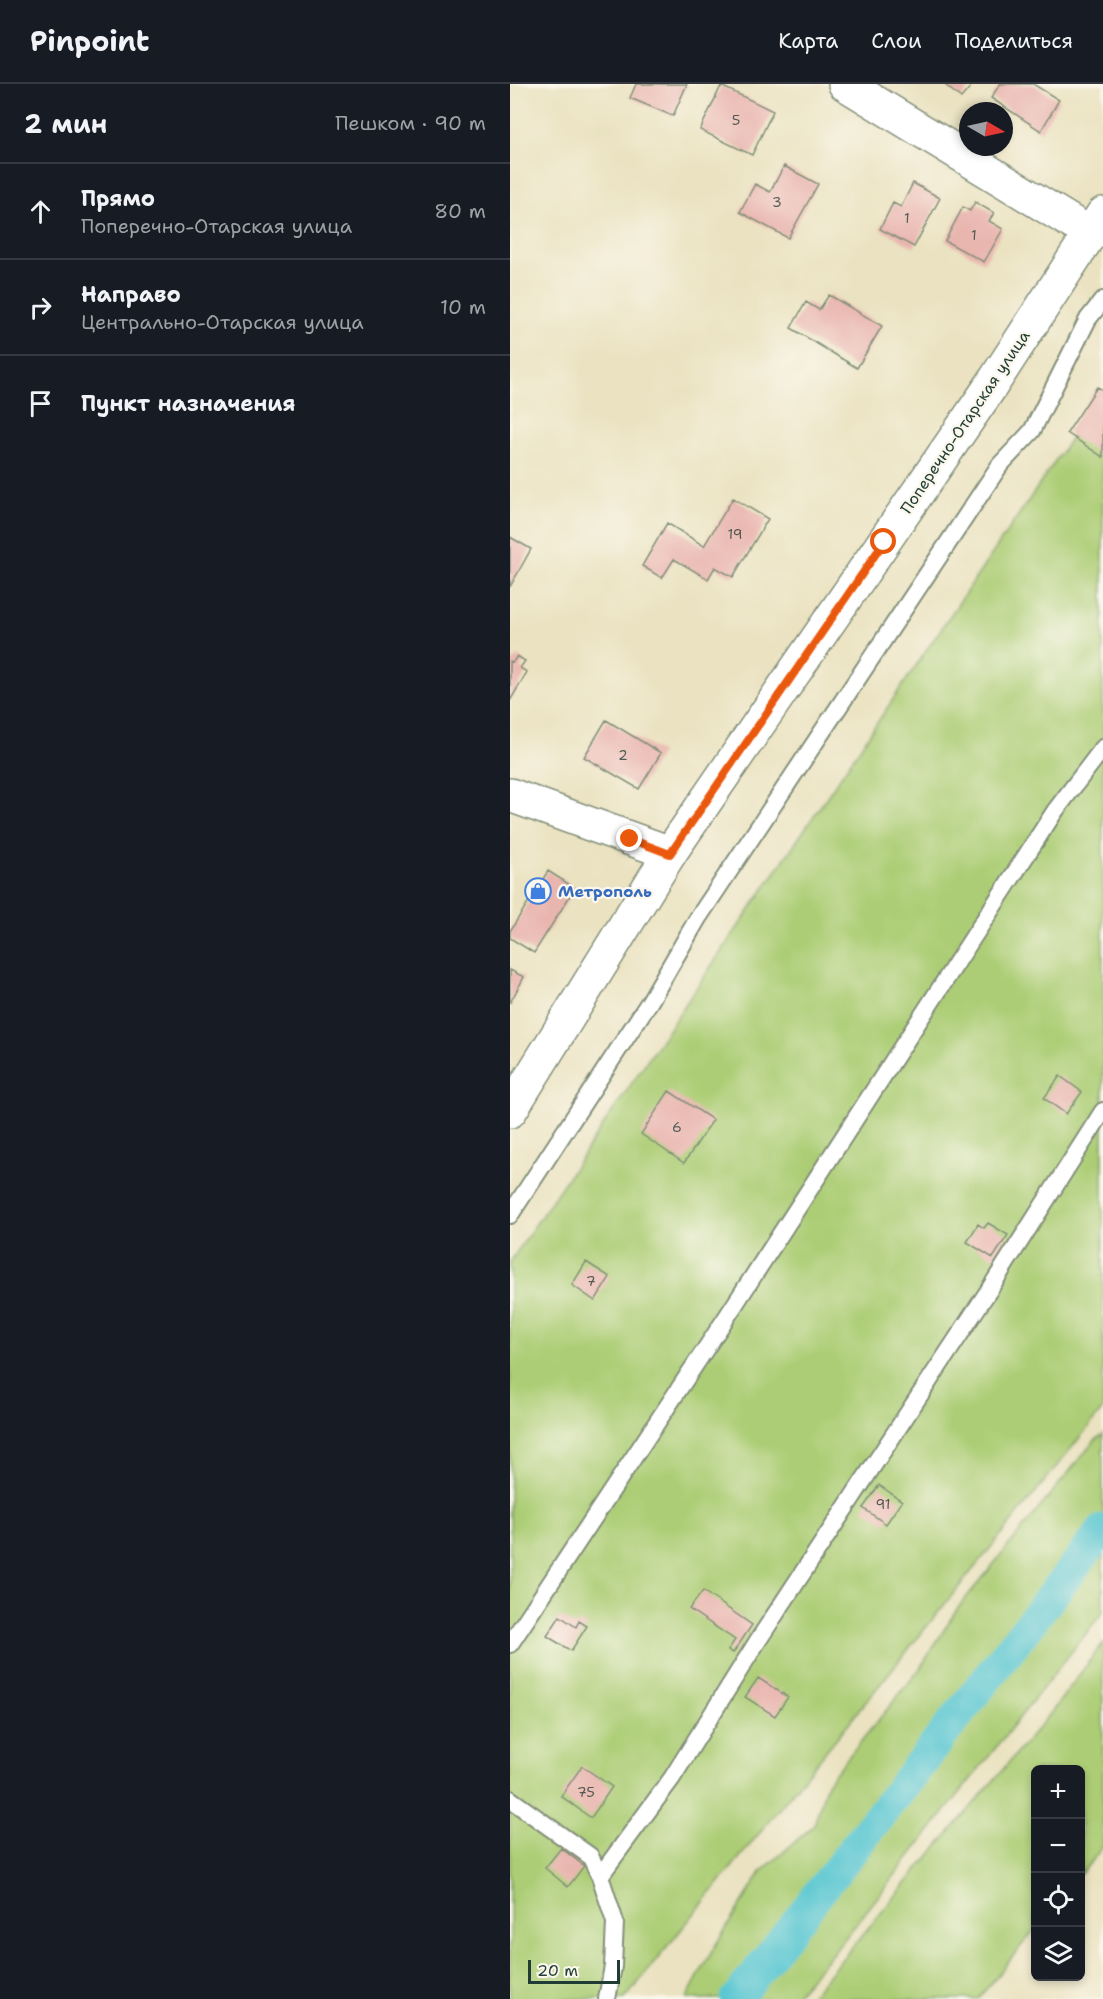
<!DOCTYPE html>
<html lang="ru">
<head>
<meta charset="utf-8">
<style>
  :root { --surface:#171b24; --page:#242831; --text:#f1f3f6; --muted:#9ea1a6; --line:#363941 }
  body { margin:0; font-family:"Shantell Sans",sans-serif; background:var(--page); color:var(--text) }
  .controls { position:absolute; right:18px; bottom:18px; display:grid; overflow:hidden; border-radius:9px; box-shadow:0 3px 9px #0003 }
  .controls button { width:54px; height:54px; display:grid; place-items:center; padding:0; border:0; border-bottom:2px solid var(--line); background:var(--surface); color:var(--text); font:30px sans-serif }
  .compass { position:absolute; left:449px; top:18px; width:54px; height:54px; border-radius:50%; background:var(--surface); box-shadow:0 3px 9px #0003; rotate:99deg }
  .scale { position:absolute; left:18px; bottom:15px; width:92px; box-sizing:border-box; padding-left:6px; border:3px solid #1f3d34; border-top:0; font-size:16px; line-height:21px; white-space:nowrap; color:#1f3d34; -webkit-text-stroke:4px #fbf7ec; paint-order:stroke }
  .stop { position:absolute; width:18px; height:18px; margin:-14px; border:4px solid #ea580c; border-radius:50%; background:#fff }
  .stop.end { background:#ea580c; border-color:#fff; box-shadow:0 2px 6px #0008 }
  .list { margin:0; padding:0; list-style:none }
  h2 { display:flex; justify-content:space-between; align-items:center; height:78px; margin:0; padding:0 24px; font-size:26px }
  h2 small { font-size:20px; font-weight:400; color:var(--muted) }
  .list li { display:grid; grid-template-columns:39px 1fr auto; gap:18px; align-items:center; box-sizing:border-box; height:96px; padding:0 24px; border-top:2px solid var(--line) }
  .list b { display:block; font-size:22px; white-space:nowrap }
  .list p { margin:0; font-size:20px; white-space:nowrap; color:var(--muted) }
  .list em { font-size:20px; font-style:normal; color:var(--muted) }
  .icon { flex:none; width:33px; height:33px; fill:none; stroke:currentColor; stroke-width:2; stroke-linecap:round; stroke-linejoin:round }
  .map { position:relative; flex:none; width:593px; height:1915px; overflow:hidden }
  header { display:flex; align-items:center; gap:36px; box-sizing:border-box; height:84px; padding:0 30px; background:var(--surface); border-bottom:2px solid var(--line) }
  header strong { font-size:28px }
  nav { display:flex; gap:33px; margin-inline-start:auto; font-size:21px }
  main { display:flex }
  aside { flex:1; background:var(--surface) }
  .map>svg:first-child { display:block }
  .green { fill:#accd75; stroke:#668554; stroke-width:1.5 }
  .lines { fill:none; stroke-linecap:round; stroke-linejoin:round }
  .canal { stroke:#5bc7d2; stroke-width:32 }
  .building { fill:#e9b5af }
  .lane-casing { stroke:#84907a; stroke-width:20 }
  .street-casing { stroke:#84907a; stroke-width:36 }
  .secondary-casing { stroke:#84907a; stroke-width:36 }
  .lane { stroke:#fff; stroke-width:16 }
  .street { stroke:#fff; stroke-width:33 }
  .secondary { stroke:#fff; stroke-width:33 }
  .route { stroke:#ea580c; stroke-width:8 }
  .labels { text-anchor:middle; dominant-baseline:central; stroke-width:4.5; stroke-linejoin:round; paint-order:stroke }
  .number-label { font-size:14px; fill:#525b53 }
  .street-label { font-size:16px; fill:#1f3d34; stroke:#fbf7ec }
  .shop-label { font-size:16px; font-weight:bold; fill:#366cbe; stroke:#fbf7ec; text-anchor:start }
</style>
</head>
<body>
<header>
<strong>Pinpoint</strong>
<nav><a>Карта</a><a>Слои</a><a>Поделиться</a></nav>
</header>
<main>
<aside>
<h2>2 мин<small>Пешком · 90 m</small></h2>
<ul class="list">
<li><svg class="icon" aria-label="ahead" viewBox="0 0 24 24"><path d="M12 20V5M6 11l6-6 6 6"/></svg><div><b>Прямо</b><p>Поперечно-Отарская улица</p></div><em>80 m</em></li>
<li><svg class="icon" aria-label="right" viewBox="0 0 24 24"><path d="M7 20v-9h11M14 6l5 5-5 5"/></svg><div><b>Направо</b><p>Центрально-Отарская улица</p></div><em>10 m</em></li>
<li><svg class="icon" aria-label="arrive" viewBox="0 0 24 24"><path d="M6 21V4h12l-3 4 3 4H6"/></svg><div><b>Пункт назначения</b></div></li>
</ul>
</aside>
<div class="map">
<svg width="593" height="1915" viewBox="0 0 593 1915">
  <rect width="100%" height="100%" fill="#fbf7ec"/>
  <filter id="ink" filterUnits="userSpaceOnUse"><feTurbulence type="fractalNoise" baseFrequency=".0167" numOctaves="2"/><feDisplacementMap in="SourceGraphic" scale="12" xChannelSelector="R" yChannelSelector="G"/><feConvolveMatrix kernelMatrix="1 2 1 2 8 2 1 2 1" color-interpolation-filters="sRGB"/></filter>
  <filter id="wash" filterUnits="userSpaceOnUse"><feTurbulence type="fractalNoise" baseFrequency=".008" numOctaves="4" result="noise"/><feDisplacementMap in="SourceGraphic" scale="24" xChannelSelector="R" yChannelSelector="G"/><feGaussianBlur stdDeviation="1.35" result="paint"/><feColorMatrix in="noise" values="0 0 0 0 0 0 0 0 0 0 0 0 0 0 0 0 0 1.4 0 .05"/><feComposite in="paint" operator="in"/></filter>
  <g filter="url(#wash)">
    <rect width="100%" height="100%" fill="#eae2c0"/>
    <path class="green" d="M593,307V1325L115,1915H0V1178Z
      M593,1350V1528L328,1863L282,1915H176L205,1862L252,1787L304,1741L317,1699L409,1586L447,1525L585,1356Z
      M593,1559V1763L571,1790L570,1686H526L525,1845L468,1915H298L540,1630Z"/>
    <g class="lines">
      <path class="canal" d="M226,1915L593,1446"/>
    </g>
    <g id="blocks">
      <path class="building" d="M126,0H177L163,32L120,14Z
        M434,0H463L451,14Z
        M490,0H523L549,16L531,47L481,14Z
        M211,2L263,27L242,71L190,46Z
        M274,82L308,100L278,154L230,128L245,100L260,108Z
        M403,99L430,114L404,163L370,145L383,119L391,123Z
        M465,118L484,129L479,137L493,145L474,178L435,157L453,123L460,127Z
        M319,211L372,242L347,284L281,244L296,218L309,226Z
        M587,303L593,306V373L557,349Z
        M223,414L258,435L223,493L205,483L198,495L164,475L152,494L132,482L157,439L194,462Z
        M0,453L21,465L0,503Z
        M7,572L15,577L10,584L17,588L0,617V577L3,578Z
        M96,636L151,669L129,705L74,673Z
        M38,787L65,804L24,869L0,854V847Z
        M0,886L14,893L0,919Z
        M550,992L572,1008L556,1030L534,1014Z
        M159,1007L203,1036L174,1079L131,1050Z
        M478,1139L498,1151L483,1174L457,1158L468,1140L474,1144Z
        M76,1178L100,1193L85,1217L62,1201Z
        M369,1401L392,1417L376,1440L353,1424Z
        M193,1507L242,1541L223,1569L218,1566L225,1556L179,1525Z
        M50,1532L66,1543L69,1537L77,1542L61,1567L37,1552Z
        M248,1594L278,1613L265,1632L235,1613Z
        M72,1682L102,1703L81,1734L51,1712Z
        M51,1764L74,1782L58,1803L35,1784Z"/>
    </g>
  </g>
  <g filter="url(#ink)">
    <use href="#blocks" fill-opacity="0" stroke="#84907a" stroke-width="1.5"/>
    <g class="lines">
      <g class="lane-casing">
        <path id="lane" d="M0,1131L140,917L188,834L490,381L522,347L578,235L593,216
          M0,1560L218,1231L545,727L593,664
          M0,1715L80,1772L90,1792L105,1838L103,1882L97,1915
          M90,1792L162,1694L247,1558L479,1206L593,1027"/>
      </g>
      <g class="street-casing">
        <path id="street" d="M335,0L581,150
          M0,1027L160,769"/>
      </g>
      <g class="secondary-casing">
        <path id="secondary" d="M0,711L160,769L481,302L593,130"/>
      </g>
      <use href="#lane" class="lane"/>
      <use href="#street" class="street"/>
      <use href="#secondary" class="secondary"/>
    </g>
  </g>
  <g class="lines" filter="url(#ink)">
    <path class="route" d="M120,755L160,770L374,458"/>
  </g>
  <defs>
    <g id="shop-ring" transform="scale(1.35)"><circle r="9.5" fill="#fbf7ec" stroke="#3f7fe0" stroke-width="1.5"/><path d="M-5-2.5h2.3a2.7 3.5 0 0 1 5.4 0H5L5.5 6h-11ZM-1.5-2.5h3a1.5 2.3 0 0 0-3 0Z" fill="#3f7fe0"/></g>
  </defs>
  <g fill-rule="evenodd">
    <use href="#shop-ring" x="28" y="807"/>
  </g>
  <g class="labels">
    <g class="number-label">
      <text x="226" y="36">5</text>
      <text x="267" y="118">3</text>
      <text x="397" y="134">1</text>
      <text x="464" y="151">1</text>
      <text x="225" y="450">19</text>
      <text x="113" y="671">2</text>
      <text x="167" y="1043">6</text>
      <text x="81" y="1197">7</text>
      <text x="373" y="1420">91</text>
      <text x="76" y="1708">75</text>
    </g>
    <g class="street-label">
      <text transform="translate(455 338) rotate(-56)">Поперечно-Отарская улица</text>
    </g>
    <g class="shop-label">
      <text x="48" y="807">Метрополь</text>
    </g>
  </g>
</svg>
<div class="controls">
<button>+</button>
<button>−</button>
<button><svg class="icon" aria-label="locate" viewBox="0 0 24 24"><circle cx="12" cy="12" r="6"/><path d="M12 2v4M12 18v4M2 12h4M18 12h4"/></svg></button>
<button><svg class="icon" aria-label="layers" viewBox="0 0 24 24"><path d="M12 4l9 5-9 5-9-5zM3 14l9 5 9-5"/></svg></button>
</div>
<svg class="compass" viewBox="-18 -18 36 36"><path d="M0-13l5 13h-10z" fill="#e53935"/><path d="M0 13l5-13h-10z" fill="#9ea1a6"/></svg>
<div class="scale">20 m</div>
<div class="stop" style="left:374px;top:458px"></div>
<div class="stop end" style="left:120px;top:755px"></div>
</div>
</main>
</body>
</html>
